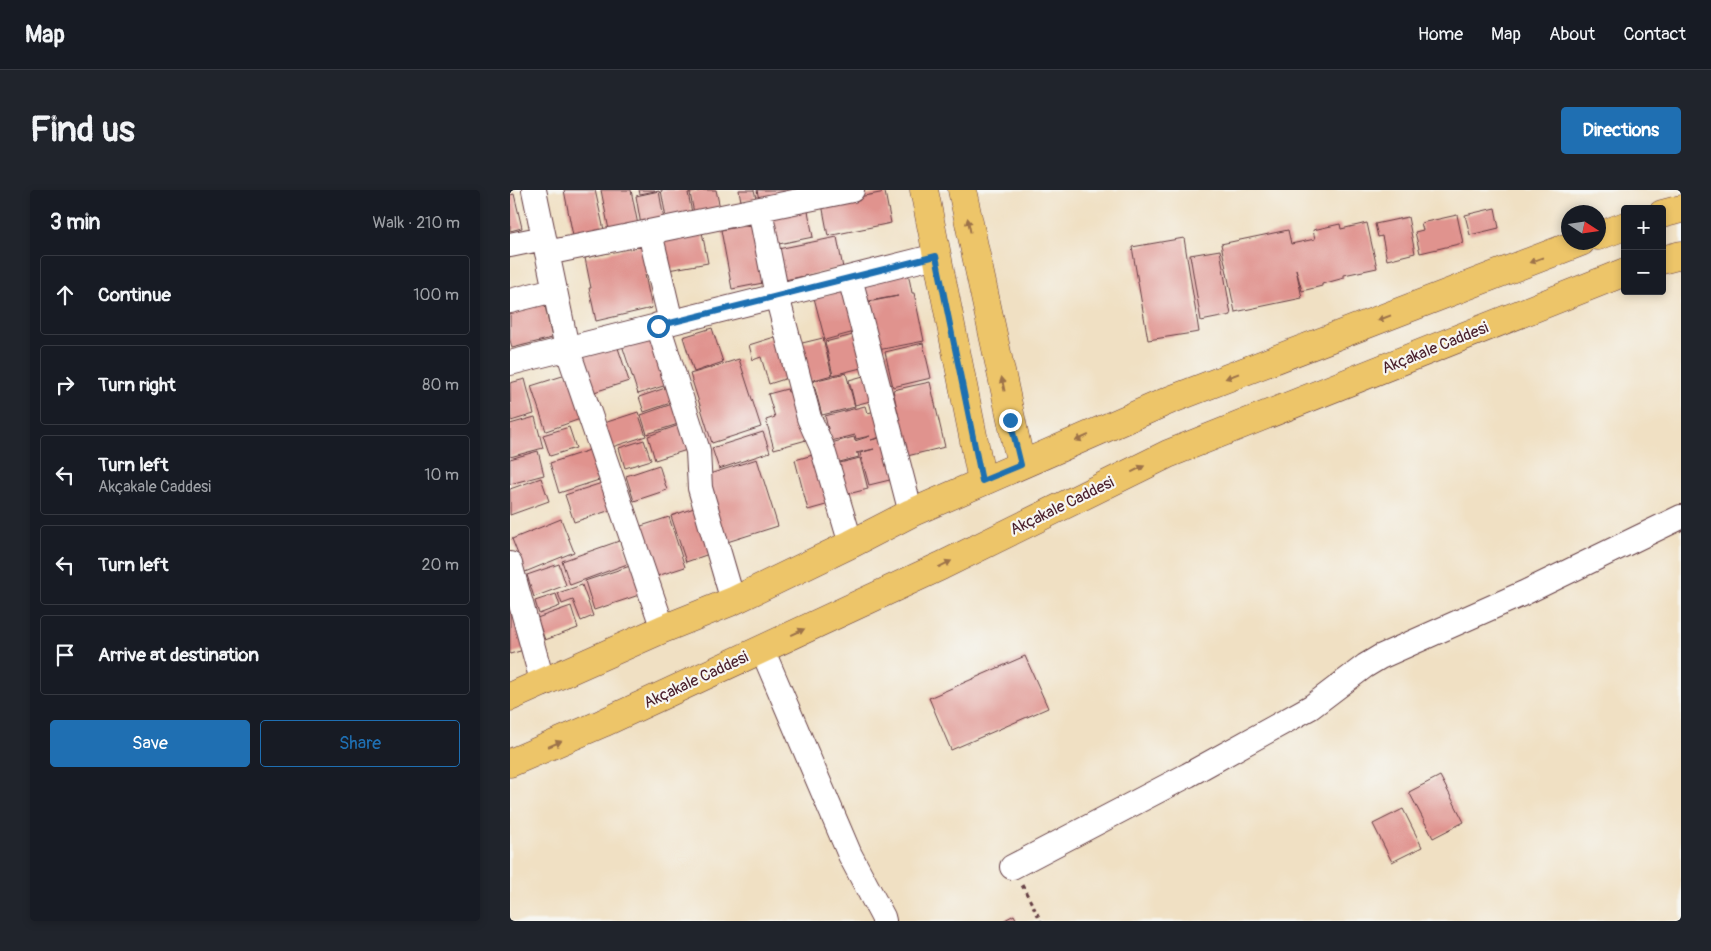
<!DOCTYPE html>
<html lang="en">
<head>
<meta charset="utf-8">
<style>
  :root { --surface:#171b24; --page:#20242c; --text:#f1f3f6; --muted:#9ea1a6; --line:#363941; --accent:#1f6fb2 }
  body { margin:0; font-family:Pangolin,sans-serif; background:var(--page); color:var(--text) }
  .controls { position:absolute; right:15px; top:15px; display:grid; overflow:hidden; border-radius:5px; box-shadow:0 2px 8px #0003 }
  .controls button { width:45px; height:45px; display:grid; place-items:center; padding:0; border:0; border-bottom:1px solid var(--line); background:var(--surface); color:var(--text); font:25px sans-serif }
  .compass { position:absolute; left:1051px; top:15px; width:45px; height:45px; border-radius:50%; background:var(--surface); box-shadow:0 2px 8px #0003; rotate:102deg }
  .stop { position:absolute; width:15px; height:15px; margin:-11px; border:4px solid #1f6fb2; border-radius:50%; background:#fff }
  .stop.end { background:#1f6fb2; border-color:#fff; box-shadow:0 1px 5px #0008 }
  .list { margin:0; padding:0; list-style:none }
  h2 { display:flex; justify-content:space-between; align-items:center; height:65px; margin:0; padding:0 20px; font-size:21px }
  h2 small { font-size:16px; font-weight:400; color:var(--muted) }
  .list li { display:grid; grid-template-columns:32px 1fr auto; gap:15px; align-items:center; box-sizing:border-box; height:80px; margin:0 10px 10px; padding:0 10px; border:1px solid var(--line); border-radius:5px }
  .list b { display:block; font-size:19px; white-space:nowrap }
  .list p { margin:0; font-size:16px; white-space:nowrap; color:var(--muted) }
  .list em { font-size:16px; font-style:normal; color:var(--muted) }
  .actions { display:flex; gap:10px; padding:15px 20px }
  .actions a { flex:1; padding:11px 0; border:1px solid var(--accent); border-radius:5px; text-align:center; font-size:18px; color:var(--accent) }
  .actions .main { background:var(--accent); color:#fff }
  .icon { flex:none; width:28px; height:28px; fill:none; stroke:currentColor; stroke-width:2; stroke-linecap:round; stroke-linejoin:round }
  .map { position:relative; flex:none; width:1171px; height:731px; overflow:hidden; border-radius:5px }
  header { display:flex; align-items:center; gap:30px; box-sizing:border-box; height:70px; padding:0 25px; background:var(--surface); border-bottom:1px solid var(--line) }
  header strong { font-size:24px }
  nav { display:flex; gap:28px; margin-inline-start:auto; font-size:18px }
  .intro { display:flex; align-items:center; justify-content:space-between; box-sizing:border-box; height:120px; padding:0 30px }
  h1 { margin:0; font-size:35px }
  .button { padding:12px 22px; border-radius:5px; background:var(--accent); color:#fff; font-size:18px; font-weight:700 }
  main { display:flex; gap:30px; padding:0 30px }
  aside { flex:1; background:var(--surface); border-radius:5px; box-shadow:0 2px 8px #0003 }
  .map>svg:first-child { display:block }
  .building { fill:#e0938e }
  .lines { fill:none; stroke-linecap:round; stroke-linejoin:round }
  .minor-casing { stroke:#633c42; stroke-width:26 }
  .major-casing { stroke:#633c42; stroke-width:29 }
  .path { stroke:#633c42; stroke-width:3; stroke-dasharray:4 4; stroke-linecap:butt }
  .minor { stroke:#fff; stroke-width:24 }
  .major { stroke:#edc569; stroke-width:28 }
  .oneway { fill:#9c724a }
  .route { stroke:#1f6fb2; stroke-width:6 }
  .labels { text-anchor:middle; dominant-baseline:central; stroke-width:4.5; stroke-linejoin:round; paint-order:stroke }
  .street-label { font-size:16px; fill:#4a1f2b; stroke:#f6f6f2 }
</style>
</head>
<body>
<header>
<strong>Map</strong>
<nav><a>Home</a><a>Map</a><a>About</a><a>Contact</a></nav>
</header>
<div class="intro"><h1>Find us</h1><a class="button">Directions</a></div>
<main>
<aside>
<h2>3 min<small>Walk · 210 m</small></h2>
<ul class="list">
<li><svg class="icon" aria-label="ahead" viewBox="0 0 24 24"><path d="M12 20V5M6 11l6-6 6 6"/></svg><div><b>Continue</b></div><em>100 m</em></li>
<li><svg class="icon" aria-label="right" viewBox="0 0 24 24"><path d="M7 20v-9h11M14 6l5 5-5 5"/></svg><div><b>Turn right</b></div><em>80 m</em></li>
<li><svg class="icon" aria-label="left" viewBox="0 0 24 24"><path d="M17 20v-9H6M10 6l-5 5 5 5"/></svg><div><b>Turn left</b><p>Akçakale Caddesi</p></div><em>10 m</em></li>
<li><svg class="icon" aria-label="left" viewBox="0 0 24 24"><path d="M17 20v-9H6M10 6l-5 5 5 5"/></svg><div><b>Turn left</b></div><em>20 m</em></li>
<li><svg class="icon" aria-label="arrive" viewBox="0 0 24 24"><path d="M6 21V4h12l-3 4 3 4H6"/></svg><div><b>Arrive at destination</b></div></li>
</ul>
<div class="actions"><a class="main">Save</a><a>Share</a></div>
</aside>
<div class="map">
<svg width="1171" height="731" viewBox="0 0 1171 731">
  <rect width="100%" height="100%" fill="#f6f6f2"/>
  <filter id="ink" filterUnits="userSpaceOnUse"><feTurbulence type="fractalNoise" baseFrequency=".02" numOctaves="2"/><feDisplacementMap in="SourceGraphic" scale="10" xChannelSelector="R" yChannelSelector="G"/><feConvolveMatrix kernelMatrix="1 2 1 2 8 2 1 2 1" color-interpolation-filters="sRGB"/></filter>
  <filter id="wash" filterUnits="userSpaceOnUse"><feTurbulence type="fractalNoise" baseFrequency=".0096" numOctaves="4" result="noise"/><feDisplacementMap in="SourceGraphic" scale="20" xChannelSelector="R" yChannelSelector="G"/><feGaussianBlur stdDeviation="1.12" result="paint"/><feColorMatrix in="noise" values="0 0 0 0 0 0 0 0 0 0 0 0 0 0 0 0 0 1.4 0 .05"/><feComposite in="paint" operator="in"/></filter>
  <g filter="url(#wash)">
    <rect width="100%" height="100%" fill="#f0e0c3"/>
    <g id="blocks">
      <path class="building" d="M54,0H85L94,40L63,46Z
        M91,0H121L128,35L99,40Z
        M129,0H145V1L130,4Z
        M151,0H186L178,3L182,23L156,28Z
        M189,0H206L210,18L184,23L180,3L189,1Z
        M229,0H244L246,8L231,11Z
        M247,0H295L249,10Z
        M149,1L154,30L131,35L126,6Z
        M375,2L381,33L318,46L312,14Z
        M4,4L12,38L0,41V5Z
        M297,16L303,47L264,55L258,24Z
        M985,18L989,38L960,45L955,25Z
        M947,25L953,53L910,63L905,42L913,40L911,33Z
        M898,27L905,63L877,70L872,46L868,47L865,34Z
        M857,33L867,78L834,85V88L812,94V96L792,101L786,79L792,108L725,122L711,54L778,40L781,54L805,49L803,40L830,34L831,39Z
        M247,34L258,92L222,99L211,40Z
        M192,42L198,73L158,80L153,49Z
        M327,47L333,78L270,91L263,60Z
        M674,48L689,142L638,150L622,57Z
        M136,54L142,84L135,85L142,118L86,131L79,98H81L75,68Z
        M710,60L721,125L691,131L680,65Z
        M397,77L402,103H404L414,151L363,161L353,113L388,106L353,112L348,87Z
        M338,99L348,141L315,150L304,108Z
        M33,107L42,148L2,158L0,150V116Z
        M202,138L213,172L184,182L173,147Z
        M146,144L163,193L128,204L112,155Z
        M347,144L355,177L323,185L315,152Z
        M271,145L284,186L259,194L251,167L243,170L239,155Z
        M313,148L322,185L293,193L284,155Z
        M413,153L421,188L383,197L375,162Z
        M107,155L119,191L81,203L70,167Z
        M229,169L251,237L202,253L180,184Z
        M62,183L76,227L36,241L21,196Z
        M336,183L345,217L312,225L303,191Z
        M357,185L364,210L345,215L339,190Z
        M15,189L24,224L1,231L0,193Z
        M420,192L435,257L397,266L383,200Z
        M164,195L169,210L134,222L129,207Z
        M277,199L278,202L287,200L300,249L264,259L256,230L265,227L258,204Z
        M165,213L171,233L137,244L131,225Z
        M355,216L357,223L371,220L377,245L361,250L377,246L388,288L359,295L350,263L364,259L346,263H348L349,267L322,274L317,254L344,247L345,251L360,246L346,249L345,245L321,251L315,226Z
        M128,222L136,246L96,259L88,235Z
        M25,227L33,258L0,267V234Z
        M172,234L180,259L145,270L138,246Z
        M59,237L66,258L40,266L33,245Z
        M253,242L260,262L209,279L202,258Z
        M134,250L141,270L115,278L109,258Z
        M83,259L92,289L49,303L40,273Z
        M28,261L34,285L0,294V269Z
        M310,263L323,313L298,320L285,270Z
        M350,268L358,299L334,305L326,274Z
        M247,269L268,336L214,353L193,286Z
        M149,275L157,300L124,311L116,286Z
        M31,288L39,311L0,325V299Z
        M98,291L107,318L64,332L55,305Z
        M187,317L202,363L176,372L161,326Z
        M159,327L175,377L141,388L125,338Z
        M51,329L64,362L15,382L2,349Z
        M112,350L120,373L60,395L52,371Z
        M49,374L56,395L24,407L17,385Z
        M123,375L132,404L84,420L75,391Z
        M72,395L83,426L71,431L63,410L52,414L48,403Z
        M46,404L50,416L29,424L25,411Z
        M0,405L17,459L0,464Z
        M61,416L68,438L35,450L27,428Z
        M515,466L538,518L441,560L419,508Z
        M930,586L954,632L923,648L899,602Z
        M893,619L912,657L882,672L863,634Z
        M504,725L507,731H493Z"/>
    </g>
  </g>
  <g filter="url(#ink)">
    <use href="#blocks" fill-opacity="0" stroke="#633c42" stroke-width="1"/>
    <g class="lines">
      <g class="minor-casing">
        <path id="minor" d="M24,0L57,158L153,439
          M250,20L267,106L299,228L312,257L341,354
          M140,43L161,132
          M0,55L34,48
          M37,63L342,0
          M340,88L401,323
          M0,111L44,100
          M148,135L188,261L190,298L223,411
          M0,173L426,66
          M0,374L33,494
          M252,459L340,665L373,727L374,731
          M502,677L678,585L801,517L855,476L870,467L1014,403L1171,327"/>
      </g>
      <g class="major-casing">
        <path id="major" d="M414,0L472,291
          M452,0L511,275
          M1152,24L1171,19
          M1088,46L1115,36
          M1152,70L1171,65
          M0,507L153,439L223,411L341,354L401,323L660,210L1071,52
          M0,573L93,533L431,376L658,264L1115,82"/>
      </g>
      <path class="path" d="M512,695L531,731"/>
      <use href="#minor" class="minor"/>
      <use href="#major" class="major"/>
    </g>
    <defs><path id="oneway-solid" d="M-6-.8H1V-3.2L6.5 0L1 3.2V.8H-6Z" transform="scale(1.25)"/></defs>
    <g class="oneway">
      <use href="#oneway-solid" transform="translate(459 35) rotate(-102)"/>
      <use href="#oneway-solid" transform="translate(1026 70) rotate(159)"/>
      <use href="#oneway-solid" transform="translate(874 128) rotate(159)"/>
      <use href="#oneway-solid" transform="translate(722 186) rotate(159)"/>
      <use href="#oneway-solid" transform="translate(493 194) rotate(-102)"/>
      <use href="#oneway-solid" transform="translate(572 248) rotate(156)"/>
      <use href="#oneway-solid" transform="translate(628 279) rotate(-26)"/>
      <use href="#oneway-solid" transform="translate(435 374) rotate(-26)"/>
      <use href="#oneway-solid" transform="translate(288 442) rotate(-25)"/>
      <use href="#oneway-solid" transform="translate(45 554) rotate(-23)"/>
    </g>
  </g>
  <g class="lines" filter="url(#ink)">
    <path class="route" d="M148,136L426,66L472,291L511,275L500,230"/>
  </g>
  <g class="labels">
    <g class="street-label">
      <text transform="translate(925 158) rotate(-22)">Akçakale Caddesi</text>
      <text transform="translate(552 316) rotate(-26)">Akçakale Caddesi</text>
      <text transform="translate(186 490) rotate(-25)">Akçakale Caddesi</text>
    </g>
  </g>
</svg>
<div class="controls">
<button>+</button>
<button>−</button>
</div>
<svg class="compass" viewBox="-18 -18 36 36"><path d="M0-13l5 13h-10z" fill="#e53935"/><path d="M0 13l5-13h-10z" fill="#9ea1a6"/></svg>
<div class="stop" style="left:148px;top:136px"></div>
<div class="stop end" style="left:500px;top:230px"></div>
</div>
</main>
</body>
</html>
